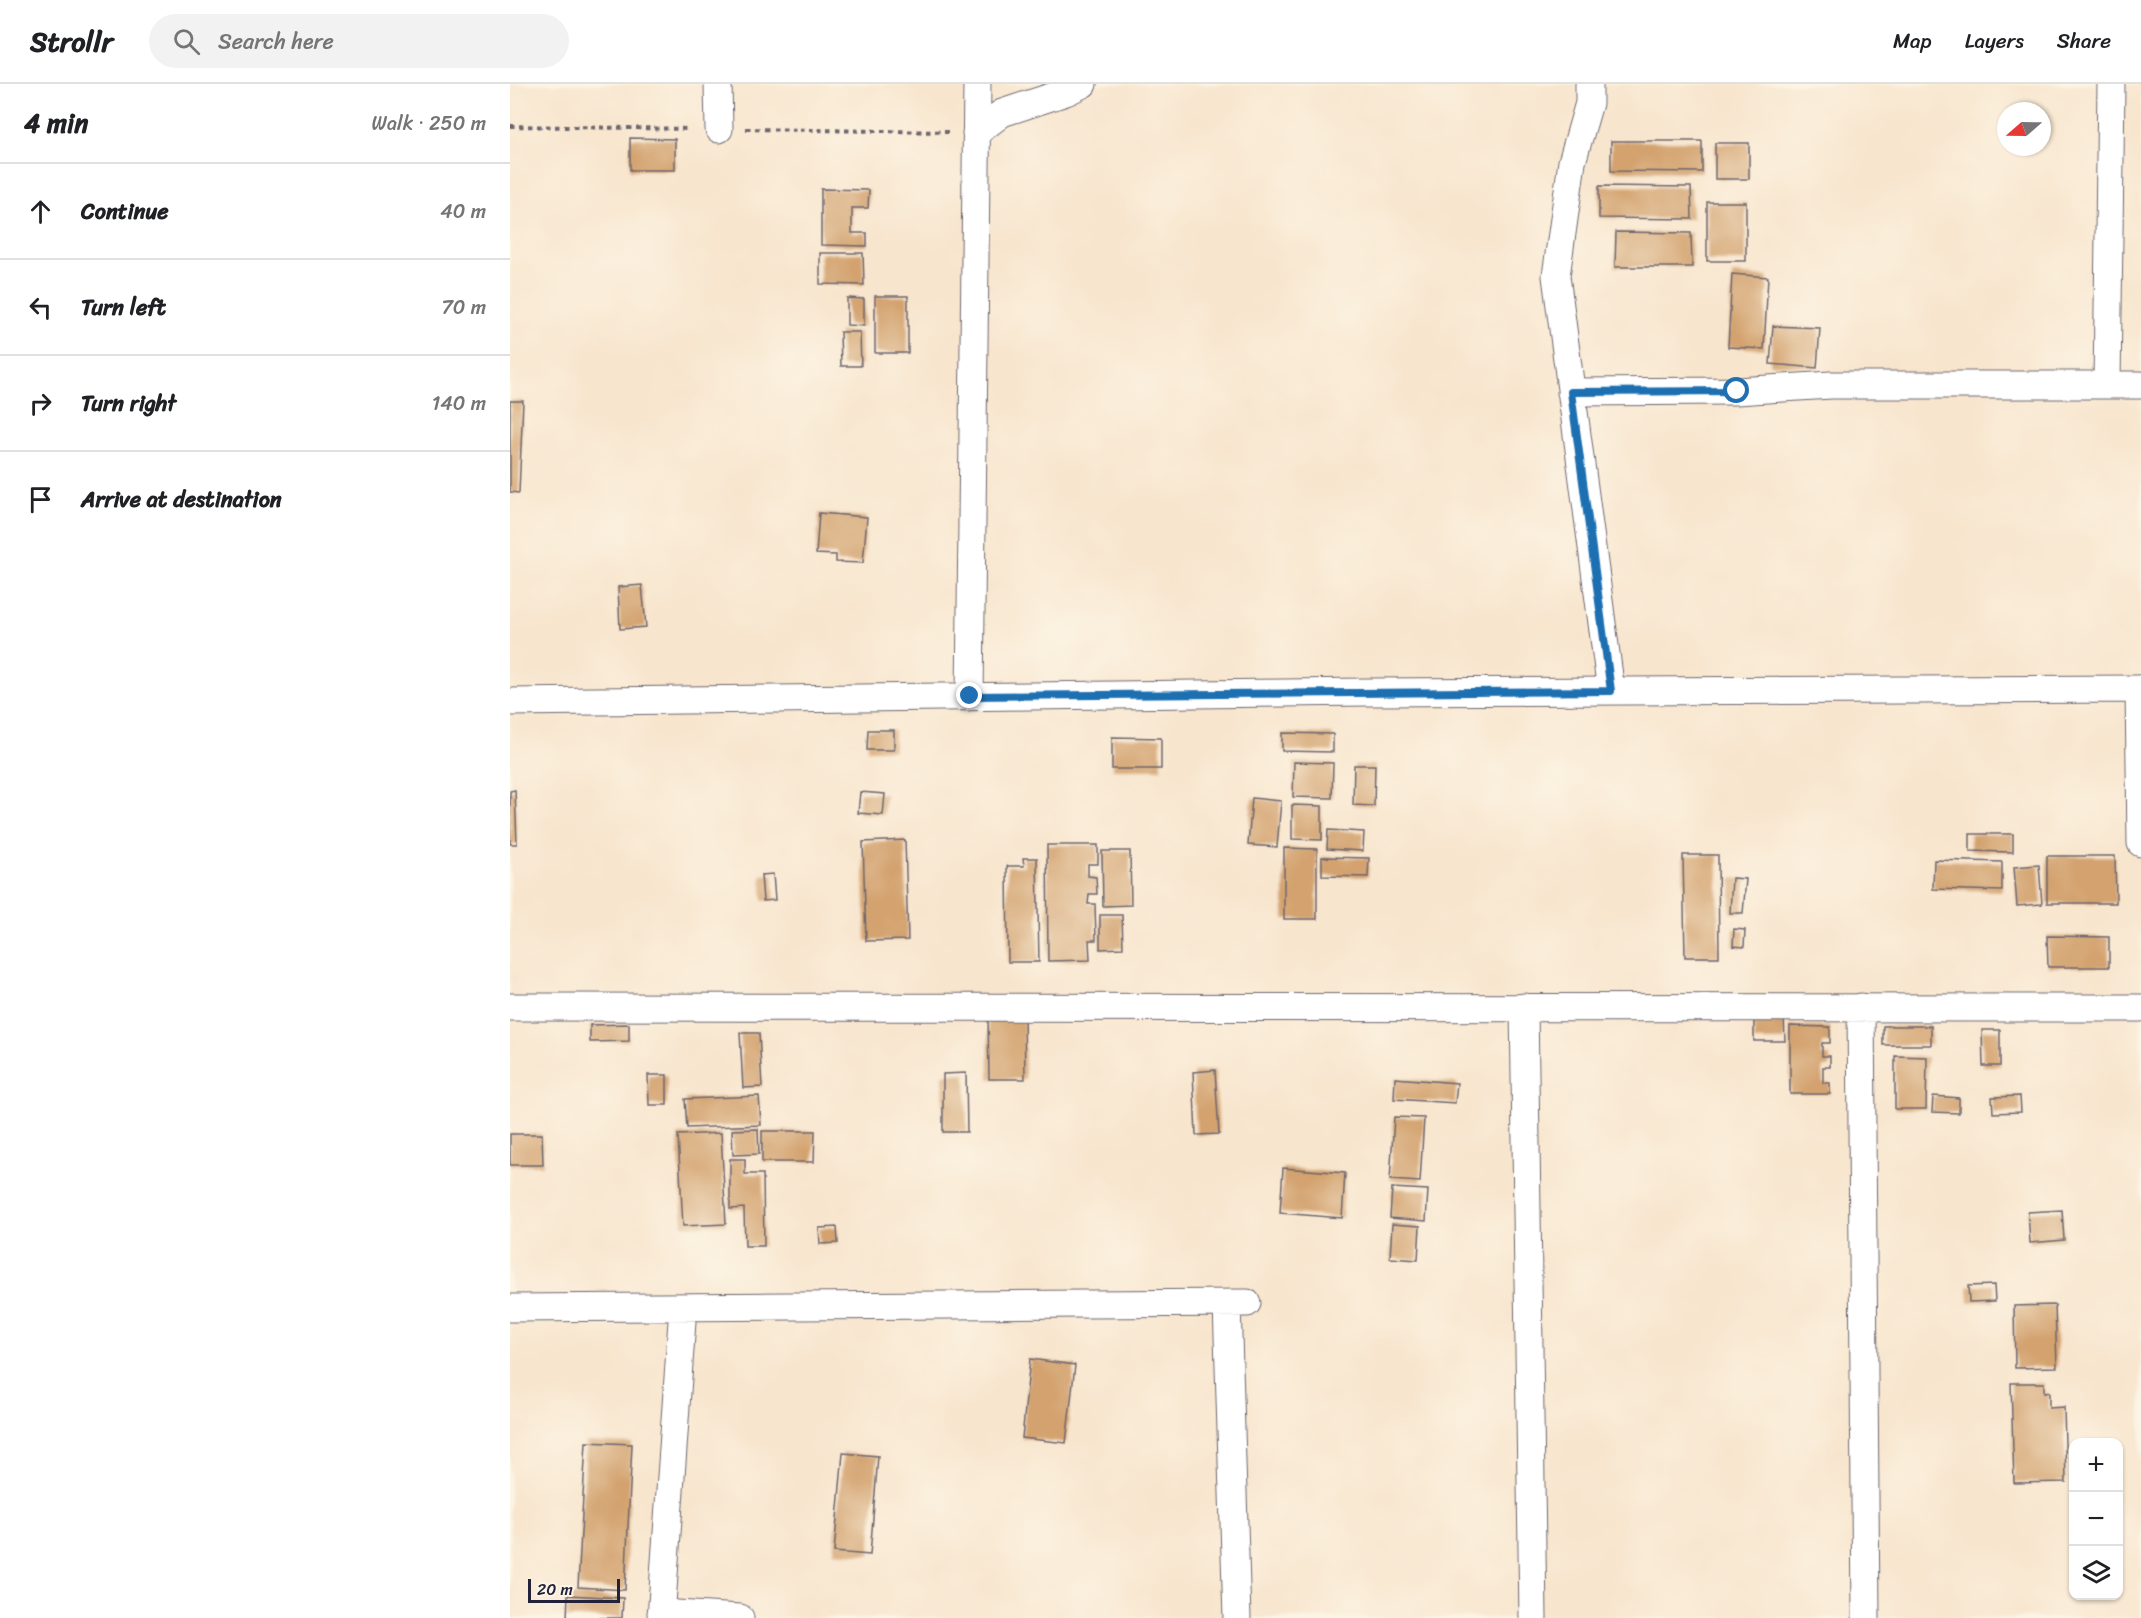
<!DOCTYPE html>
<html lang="en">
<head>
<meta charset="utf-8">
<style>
  :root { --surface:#fff; --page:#f2f2f2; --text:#202124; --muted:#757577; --line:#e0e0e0 }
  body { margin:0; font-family:Sriracha,sans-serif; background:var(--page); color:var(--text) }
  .controls { position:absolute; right:18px; bottom:18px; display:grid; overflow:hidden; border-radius:12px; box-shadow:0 2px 4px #0004 }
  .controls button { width:54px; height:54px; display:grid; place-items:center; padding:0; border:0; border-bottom:2px solid var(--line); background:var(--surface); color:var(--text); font:30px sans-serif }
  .compass { position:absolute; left:1487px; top:18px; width:54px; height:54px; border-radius:50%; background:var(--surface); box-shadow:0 2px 4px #0004; rotate:250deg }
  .scale { position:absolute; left:18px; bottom:15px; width:92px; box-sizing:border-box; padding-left:6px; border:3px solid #22223b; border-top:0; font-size:16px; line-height:21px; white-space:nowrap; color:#22223b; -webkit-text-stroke:4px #fcf5e5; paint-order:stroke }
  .stop { position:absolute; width:18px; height:18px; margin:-14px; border:4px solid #1f6fb2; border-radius:50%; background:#fff }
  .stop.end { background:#1f6fb2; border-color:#fff; box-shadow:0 2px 6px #0008 }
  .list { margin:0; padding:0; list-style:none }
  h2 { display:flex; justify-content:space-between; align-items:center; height:78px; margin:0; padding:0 24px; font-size:26px }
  h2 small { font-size:20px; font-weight:400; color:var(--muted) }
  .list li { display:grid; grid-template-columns:39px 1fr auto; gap:18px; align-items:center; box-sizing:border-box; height:96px; padding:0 24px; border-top:2px solid var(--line) }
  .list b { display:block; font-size:22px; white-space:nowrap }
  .list em { font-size:20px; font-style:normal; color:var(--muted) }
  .icon { flex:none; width:33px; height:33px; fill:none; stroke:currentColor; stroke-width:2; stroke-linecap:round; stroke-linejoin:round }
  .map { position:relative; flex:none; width:1631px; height:1534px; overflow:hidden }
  header { display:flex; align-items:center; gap:36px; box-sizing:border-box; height:84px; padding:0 30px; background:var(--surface); border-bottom:2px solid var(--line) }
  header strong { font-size:28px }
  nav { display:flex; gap:33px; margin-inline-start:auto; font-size:21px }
  .search { width:420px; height:54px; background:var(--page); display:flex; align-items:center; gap:15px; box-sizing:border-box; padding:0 21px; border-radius:33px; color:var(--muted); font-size:22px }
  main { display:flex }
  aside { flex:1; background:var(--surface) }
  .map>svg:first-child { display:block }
  .building { fill:#d3a26e }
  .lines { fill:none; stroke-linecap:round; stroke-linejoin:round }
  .street-casing { stroke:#6d666e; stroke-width:29 }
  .path { stroke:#6d666e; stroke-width:4; stroke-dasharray:4.5 4.5; stroke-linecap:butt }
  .street { stroke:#fff; stroke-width:27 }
  .route { stroke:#1f6fb2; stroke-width:8 }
</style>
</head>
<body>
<header>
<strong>Strollr</strong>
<div class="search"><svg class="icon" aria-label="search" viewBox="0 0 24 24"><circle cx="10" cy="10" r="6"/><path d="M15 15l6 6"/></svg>Search here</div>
<nav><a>Map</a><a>Layers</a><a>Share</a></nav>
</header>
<main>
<aside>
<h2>4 min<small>Walk · 250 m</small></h2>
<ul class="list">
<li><svg class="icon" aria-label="ahead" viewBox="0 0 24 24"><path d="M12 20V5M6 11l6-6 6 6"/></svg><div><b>Continue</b></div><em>40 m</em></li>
<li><svg class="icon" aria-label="left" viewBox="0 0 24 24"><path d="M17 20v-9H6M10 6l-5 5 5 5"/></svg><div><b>Turn left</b></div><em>70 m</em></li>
<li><svg class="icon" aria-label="right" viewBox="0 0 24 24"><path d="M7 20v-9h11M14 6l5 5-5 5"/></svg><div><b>Turn right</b></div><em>140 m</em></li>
<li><svg class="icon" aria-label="arrive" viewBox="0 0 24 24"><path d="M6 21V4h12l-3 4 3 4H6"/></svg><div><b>Arrive at destination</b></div></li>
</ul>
</aside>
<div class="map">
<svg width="1631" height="1534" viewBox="0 0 1631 1534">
  <rect width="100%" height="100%" fill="#fcf5e5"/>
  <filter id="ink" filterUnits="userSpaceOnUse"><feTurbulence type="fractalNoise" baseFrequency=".0167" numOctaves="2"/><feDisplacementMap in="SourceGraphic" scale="12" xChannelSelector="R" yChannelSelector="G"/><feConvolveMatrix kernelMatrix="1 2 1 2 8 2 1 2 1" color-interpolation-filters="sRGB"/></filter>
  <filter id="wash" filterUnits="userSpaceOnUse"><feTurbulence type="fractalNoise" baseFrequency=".008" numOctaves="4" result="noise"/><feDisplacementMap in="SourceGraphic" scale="24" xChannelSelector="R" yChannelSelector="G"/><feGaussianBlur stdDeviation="1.35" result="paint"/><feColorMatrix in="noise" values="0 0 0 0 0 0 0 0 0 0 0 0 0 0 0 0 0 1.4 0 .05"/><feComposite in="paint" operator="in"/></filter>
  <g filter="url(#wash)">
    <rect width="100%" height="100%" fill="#f8e5cd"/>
    <g id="blocks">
      <path class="building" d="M120,54L165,55V86H120Z
        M1101,57H1192V88L1101,87Z
        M1205,59H1239V95H1205Z
        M1089,102L1181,103L1182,135L1089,134Z
        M311,105L359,106L358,124H342V149H357V162L311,161Z
        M1197,118H1236V177H1197Z
        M1106,148L1181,149L1182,183H1105Z
        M310,169H353L354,201L310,200Z
        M1222,190L1258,193L1254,265L1218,263Z
        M365,212H398V269H365Z
        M337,214L354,215V242L337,241Z
        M1263,242L1310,244L1307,284L1260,280Z
        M330,248H350L351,282H331Z
        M0,317H13L9,409L0,408Z
        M309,429L357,433L353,479L326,478V471L306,470Z
        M132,501L136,543L110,545L108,503Z
        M358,646H384V666H357Z
        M772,649L823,650V668L772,667Z
        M602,653L651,654V685H602Z
        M784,678L823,679L822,714L783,713Z
        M844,681H865L864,722L843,721Z
        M5,706L7,760H0V707Z
        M350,708L375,710L373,731L348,729Z
        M742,714L771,717L767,763L738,761Z
        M782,721L812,722V756L782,755Z
        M818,746L854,748L853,767L817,765Z
        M1460,750H1503V768L1460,767Z
        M395,756L398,856L356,857L353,758Z
        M537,761H588V780H578V792L586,793L587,810H579L578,820H585L586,856H579L580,876L538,877Z
        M774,764L807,765V835H774Z
        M592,767H620L621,821L593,822Z
        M1173,771H1208L1209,873H1175Z
        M1537,772H1605L1606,819H1537Z
        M812,773L859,774L858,793L812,792Z
        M513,774H527L529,878H498L497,782H514Z
        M1424,776L1492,778V807L1423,805Z
        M1529,781L1532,820L1507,822L1504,783Z
        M263,790L265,816L253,817L251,791Z
        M1222,794L1236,795L1233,829H1220Z
        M590,831H612L613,864L590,865Z
        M1224,845L1235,846L1234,863L1223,862Z
        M1537,852L1599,853V883H1538Z
        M514,929L515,995H479L478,930Z
        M1274,933L1275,957H1244V934Z
        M119,940V957L80,958V941Z
        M1280,942L1320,943V959H1312V972H1320V983H1313V999H1320V1010H1280Z
        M1373,942H1421V961H1373Z
        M1472,946H1490V982H1473Z
        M230,949H249L252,1003L233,1004Z
        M1385,972L1417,973L1416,1025H1385Z
        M705,986L709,1050L686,1051L683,988Z
        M456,989L457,1048H433V990Z
        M138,991H157V1021H139Z
        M885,994L947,999L945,1019L884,1015Z
        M249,1012L251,1041L177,1044L175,1015Z
        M1423,1012L1449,1014V1029L1422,1028Z
        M1510,1012L1511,1028L1483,1029L1482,1013Z
        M884,1033L914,1034L910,1098L880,1096Z
        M248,1045L249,1070L223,1071L222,1046Z
        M252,1047H305L304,1078H252Z
        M211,1049L216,1140L173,1142L168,1051Z
        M0,1050H32L33,1081H0Z
        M220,1075H235V1090H253L254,1162H235L234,1124L220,1125Z
        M773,1084L835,1089L832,1134L770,1129Z
        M882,1104L918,1106L916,1137L880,1134Z
        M1552,1126L1554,1156L1520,1159L1518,1128Z
        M882,1140L910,1142L908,1176L880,1174Z
        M327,1143L328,1159L310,1160L309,1144Z
        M1484,1201L1485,1217L1459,1218L1458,1202Z
        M1545,1221L1547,1283L1505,1284L1504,1222Z
        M520,1275L565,1281L556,1359L512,1354Z
        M1501,1299H1534V1309L1539,1308V1324L1554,1323L1556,1398L1504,1399Z
        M76,1358L122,1360L115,1506L68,1503Z
        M333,1369L368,1372L360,1471L324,1468Z
        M58,1511L113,1514L112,1534H57Z"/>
    </g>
  </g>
  <g filter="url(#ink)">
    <use href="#blocks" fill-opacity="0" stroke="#6d666e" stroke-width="1.5"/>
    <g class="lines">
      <g class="street-casing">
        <path id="street" d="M208,0L209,45
          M1079,0V19L1062,78L1046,192L1101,607
          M466,49L492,29L556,8L573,0
          M1597,301L1601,0
          M1061,308L1227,307L1321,301H1631
          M1629,605L1631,759
          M460,613L467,0
          M0,618L858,608L1631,605
          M0,923L1631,924
          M1014,923L1023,1534
          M1351,923L1356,1534
          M717,1220L727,1534
          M0,1224L737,1219
          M151,1529L230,1534
          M151,1534L173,1223"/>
      </g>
      <path class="path" d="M0,42L180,45
        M236,45L438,48"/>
      <use href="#street" class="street"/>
    </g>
  </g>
  <g class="lines" filter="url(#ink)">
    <path class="route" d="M460,612L1101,607L1061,308L1227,307"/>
  </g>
</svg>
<div class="controls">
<button>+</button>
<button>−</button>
<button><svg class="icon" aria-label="layers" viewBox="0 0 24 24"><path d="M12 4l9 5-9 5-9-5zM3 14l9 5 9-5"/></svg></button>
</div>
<svg class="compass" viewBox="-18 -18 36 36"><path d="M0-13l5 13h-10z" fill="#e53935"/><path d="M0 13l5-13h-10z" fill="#757577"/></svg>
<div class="scale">20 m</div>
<div class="stop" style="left:1227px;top:307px"></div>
<div class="stop end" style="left:460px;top:612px"></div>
</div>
</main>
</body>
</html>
